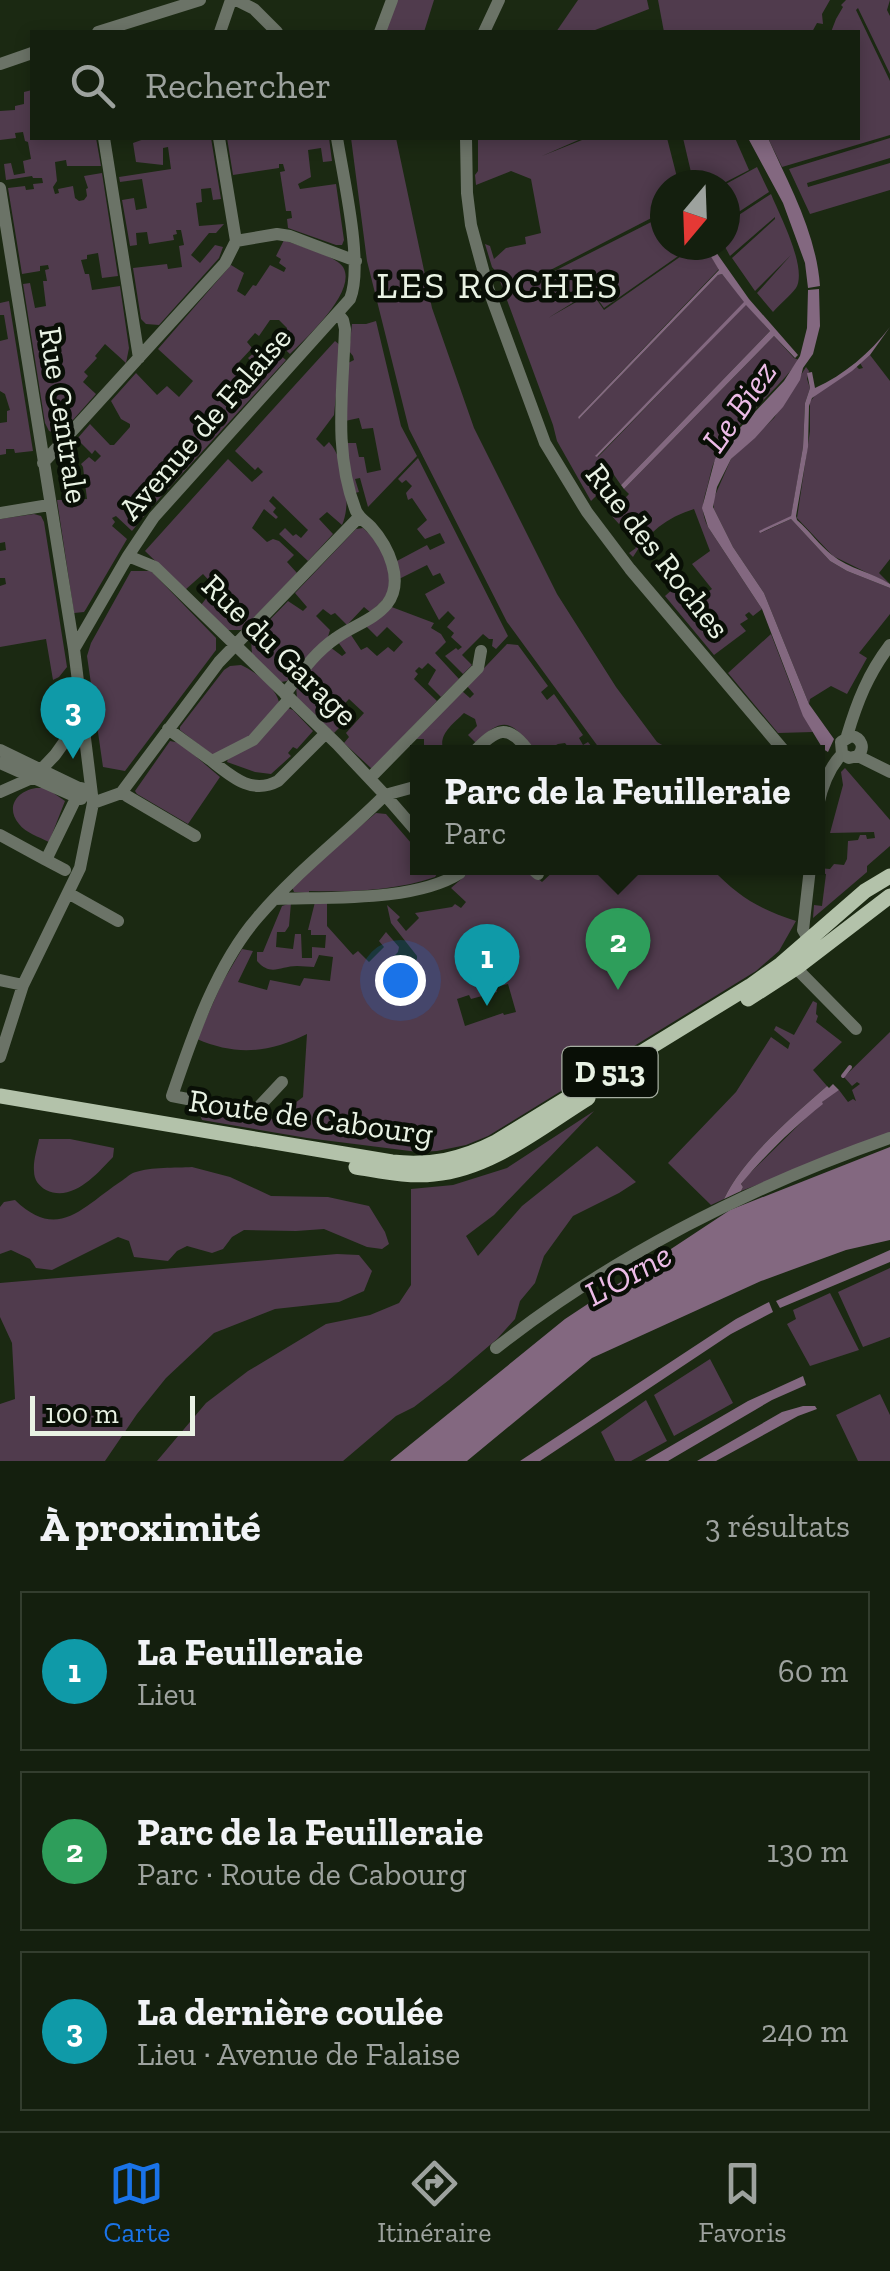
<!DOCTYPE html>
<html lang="fr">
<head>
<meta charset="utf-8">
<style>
  :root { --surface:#141f0e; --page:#212c1c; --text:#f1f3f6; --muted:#9da29e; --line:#333d2e; --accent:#1a73e8 }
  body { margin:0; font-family:"Zilla Slab",serif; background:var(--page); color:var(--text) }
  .compass { position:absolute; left:650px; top:170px; width:90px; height:90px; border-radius:50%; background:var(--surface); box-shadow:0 5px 15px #0003; rotate:199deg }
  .scale { position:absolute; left:30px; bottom:25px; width:165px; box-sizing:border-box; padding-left:10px; border:5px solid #e9f2e4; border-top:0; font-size:28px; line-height:35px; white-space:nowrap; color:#e9f2e4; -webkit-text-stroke:8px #090f06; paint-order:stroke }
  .you { position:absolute; left:400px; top:980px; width:35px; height:35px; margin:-25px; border:8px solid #fff; border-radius:50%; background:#1a73e8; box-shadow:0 0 0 15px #1a73e833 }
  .badge { display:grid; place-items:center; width:65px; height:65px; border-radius:50%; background:var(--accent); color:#fff; font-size:32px; font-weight:700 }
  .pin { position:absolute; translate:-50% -82px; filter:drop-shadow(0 2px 5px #0008) }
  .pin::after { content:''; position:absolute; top:52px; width:35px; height:30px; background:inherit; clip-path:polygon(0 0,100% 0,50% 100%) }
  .popup { position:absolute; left:410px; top:745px; width:415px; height:130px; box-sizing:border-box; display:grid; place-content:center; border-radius:0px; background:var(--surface); filter:drop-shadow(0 2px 8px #0005); font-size:32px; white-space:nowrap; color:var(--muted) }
  .popup b { font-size:38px; color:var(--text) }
  .popup::after { content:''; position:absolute; left:50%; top:100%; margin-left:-20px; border:20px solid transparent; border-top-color:var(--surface) }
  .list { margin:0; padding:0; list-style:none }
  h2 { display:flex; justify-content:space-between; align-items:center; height:130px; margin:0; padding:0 40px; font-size:42px }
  h2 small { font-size:32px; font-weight:400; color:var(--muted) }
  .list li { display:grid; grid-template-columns:65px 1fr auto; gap:30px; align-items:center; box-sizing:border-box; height:160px; margin:0 20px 20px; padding:0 20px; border:2px solid var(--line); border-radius:0px }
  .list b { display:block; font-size:38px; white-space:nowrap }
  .list p { margin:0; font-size:32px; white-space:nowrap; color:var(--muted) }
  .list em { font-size:32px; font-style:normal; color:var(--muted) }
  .icon { flex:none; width:55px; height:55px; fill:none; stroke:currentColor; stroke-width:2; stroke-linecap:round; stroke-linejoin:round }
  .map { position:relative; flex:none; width:890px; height:1461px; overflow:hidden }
  .search { position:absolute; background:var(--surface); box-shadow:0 5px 15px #0003; left:30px; right:30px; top:30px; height:110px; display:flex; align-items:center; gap:25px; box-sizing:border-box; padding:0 35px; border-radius:0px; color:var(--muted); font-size:38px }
  .sheet { height:670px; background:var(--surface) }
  nav { display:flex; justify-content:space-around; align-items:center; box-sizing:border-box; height:140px; border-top:2px solid var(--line); background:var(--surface); font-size:28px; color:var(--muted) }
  nav a { display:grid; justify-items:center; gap:5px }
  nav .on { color:var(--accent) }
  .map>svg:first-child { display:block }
  .green { fill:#503b4d; fill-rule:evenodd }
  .water { fill:#836880 }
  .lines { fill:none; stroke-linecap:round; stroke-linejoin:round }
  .stream { stroke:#836880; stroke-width:4 }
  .minor { stroke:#6b7367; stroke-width:12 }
  .major { stroke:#b3c2aa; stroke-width:15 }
  .labels { text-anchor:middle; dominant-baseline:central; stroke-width:9; stroke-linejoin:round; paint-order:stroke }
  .shield { fill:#090f06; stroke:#a6aea1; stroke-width:2.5 }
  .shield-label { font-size:30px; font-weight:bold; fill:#e9f2e4 }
  .street-label { font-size:32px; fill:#e9f2e4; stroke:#090f06 }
  .water-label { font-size:35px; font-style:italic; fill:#ecbce7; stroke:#090f06 }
  .quarter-label { font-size:38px; letter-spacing:2.5px; fill:#e9f2e4; stroke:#090f06 }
</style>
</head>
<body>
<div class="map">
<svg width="890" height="1461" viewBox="0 0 890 1461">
  <rect width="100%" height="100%" fill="#1b2912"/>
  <path class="green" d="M396,0H434L424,32H382Z
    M578,0H647L649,9L590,32H556Z
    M658,0H830L822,14L823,24L817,23L812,32L797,31L796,32H664Z
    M846,0H890L887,10L890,16V74L858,8L856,10L890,81V135L782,167L768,138H858V32H831L836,19L843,7L841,5Z
    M32,90V138H96L101,166H67L66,160L55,162L57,181L53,187L55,194L59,193L58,189L73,186L75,198L79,201L84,200L87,196L86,189L88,188L84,176L102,173L118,276L102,278L98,253L87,255V259L81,260L85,274H89L92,290L120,286L129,348L126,363L105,344L95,356L97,358L84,372L88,376L83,382L96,394L64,430L57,433L49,431L45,423L23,284L30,283L35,308L46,306L43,281H47L45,270L49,269L48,265L40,266V271L22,274L8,188L25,186L26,190L34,189L33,184L43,183L42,178H33L32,176L6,180L4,164L11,163L14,175L25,173L23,161L31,159L28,142L25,141L23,132L15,133L16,138L0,140V111L15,110V106L24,104V92Z
    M147,138H211L221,199L213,200L211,188L201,189L202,202L196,203L199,226L224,224L216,233H209L191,255L200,263L215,245L223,247L219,258L159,325L146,324L141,319L133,268L167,264L168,269L182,267L179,246L184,245L181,230H176L177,234L173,235L174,240L149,244L147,232L136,233L137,245L130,246L122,200L134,198L136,210L147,208L142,179L120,182L119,177L171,169L168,147L163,148V165L136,162L133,143Z
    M227,138H329L332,161L323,162L321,148L308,150L311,177L298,184L300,189L336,184L344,240L342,245H336L288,228L287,219L292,218L291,211H286L280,172L285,171L283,164H279V168L233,175Z
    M351,138H396L432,308L474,428L557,594L616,687L657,742L674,752H602L507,622L409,429L367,261Z
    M478,138H583L542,156L587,138H667L679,185H665V211L531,280L533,282L665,215V245H694L604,308L592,291L548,318L592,293L604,310L697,245H704L719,269L578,417L580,418L718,275L722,274L745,302L596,455L598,457L746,304L770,331L621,485L612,472L601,484L604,488L591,501L557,441L553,425L497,273L492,267L485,244L490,246L494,259L506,248L526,244L525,237L541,233L531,179L511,171L476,185L475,175L478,171Z
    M683,138H735L749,170L720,185H694Z
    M890,138V158L807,183L808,187L890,163V190L810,214L789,169Z
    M757,167L769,192L725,221L724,185Z
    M771,194C779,214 808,268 796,288C790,296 780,304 773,312L757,293L791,255L755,291L732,258L775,219V217L730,256L724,245L725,224Z
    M284,240C298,246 335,255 343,267C358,291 305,339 290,354L279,344L286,336L287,328L279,320H270L259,336L255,333L247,342L252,348L239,362L245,368L251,361L248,358L256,351L265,357L276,346L283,353L281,356L286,360L148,511L132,531L116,516L112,518L115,522L112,526L127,539L86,609L84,612L74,613L57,500L87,499L83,467L81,464L89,457L95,462L101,456L95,450L92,454L77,439L90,424L110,445H114L130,427V424L121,419L111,401L136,373L157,395L167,386L179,397L193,381L158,349L231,265L244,273L237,291L245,296L253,285L256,286L270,265L284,272L286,268L279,263L281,259L276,256Z
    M9,301L33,451L15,453L14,449H6V454L0,455V423L7,422V411L10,410L5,394L0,391V341L8,339L4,315H0V303Z
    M376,321L401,426L417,456L368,507L360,478L355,479L359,492L355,493L345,448L347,443H356L359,457H364L367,473L381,470L373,428L362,429L359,418L345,421L348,363L354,360L353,356L349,351L352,324H366Z
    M774,336L794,358L799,360C775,393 734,424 716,458C711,467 710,478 707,488C702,503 701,513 708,527L762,609L753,616L749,612L745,615L748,619L740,624L746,631L714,655L665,596L674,588L688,605L712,589L692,564L710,551L694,509C667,517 647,533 633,557L629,553L636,548L633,544L638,539L632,532L652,518L645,510L632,520L633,523L627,528L622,522L619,524L610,514L629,494L624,489Z
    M335,341L341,346L334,415L316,439L324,447L329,442C345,460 352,503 342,525L327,512L319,519L333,534L308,561L279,534L285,528L293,536L296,534L301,538L308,530L273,496L269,501L276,508L273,512L278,517L276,519L264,509L252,528L267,542L273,539L279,541L294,555L287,562L297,573L242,630H227L201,605L215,587L203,574L185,590L145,551L228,459L252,482L263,472L258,467L255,470L235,451Z
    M870,355L890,381V559L879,573L890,584L833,556L797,518L810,431V402L816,394L856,366L859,369L863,368L860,363Z
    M806,367L809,371L807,379L810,388L805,403L803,447L791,517L761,533L791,519L830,561L847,571L890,588V614L859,653L867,658L847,694L831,686L810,699L809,704L764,593L733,547L714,509L713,500L731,459L774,418Z
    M418,458L508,636L496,649L492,646L493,639H489L483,634L462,655L472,665L463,674L445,656L456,648L458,650L462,647L451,637L454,633L447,627L455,618L448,611L439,620L425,594L445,583L440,573L433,576L427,565L399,579L395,562L427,545L430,550L445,543L440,533L425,539L417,529L427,520L412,498L408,500L406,493L412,486L406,480L402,483L398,479Z
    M34,514L41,516L44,522L67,667L59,677L53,680L46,639L0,647V586L6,584L5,578H0V551L6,550L5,542L0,543V519Z
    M363,528C378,541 394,566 390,586C388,597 378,605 370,612L364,607L347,625L335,613L331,615L323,609L316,616L330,630L327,640L287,681L281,682L252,654L251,639L288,601L303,611L307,607L295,593L356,529Z
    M131,571H151L216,638V650L125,771L103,767L87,656L91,643Z
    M389,606L434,623L431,628L441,634L446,642L435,653L459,679L441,697L428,684L436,670L428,663L422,669L419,667L415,671L418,674L414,679L437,701L372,769L344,743L349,737L346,733L364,713L349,699L333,716L342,725L334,733L297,698L296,686L330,647L342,656L346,653L338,642L351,635L361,650L367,647L377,656L388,647L394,652L403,642L387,627L377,637L365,625Z
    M771,634L796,699L813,732L778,733L728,673Z
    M507,644L518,645L548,686L541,692L547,700L554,694L583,735L579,738L583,745L588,742L596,752H572L565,743L558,744L552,747L551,752H535C513,723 505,713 476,743L468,735L477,726L475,719L464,713C452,725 437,735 444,752H420L413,746L424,745V739H416L462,691L470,698L474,694L467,686Z
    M241,665C255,671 276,688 279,702L256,733L217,755L211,754L180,730V727L224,670L230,666Z
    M288,708L293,710L313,731L297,749L293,747L288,753L291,756L271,774L255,772L227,762L228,759Z
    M170,741L180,743L220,777L188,824L137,794L135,791Z
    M845,768L890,820V846L867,866V872L813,918L814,905L822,906L826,874L818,873V868L830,869L834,864L844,865L847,859L848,841L858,840L860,835H866L867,839L875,838L874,832L830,833L843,785L841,772Z
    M36,788H46L65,801L49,842C39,837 26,833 19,824C5,807 17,791 36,788Z
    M376,813L386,814L418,851V868H432L437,874L435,877C394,891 352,892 309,891V893L294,892L292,887L325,856Z
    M474,868H525L542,882L557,868H711C739,897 757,908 796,921L779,951L756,971L488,1136L466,1145L437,1151L418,1152L307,1138L202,1120L199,1113L205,1107L279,1120L282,1113L303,1097L307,1034C269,1053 236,1056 197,1039L222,983L242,949L253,951L238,982L267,990L270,980L300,986L304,978L330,981L333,957L319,955L314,967C309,967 303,966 297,966C280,966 271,977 257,961V952H263L282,906L291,903L289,926L285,932H277L276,947L293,949L295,934H301L302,958H312V947L325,948L326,935H311V930H308L315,902H327V926L353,955L358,951L369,962L384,947L379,941L386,932L399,947L398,952L392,958L397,963L390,971L399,979L417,959V956L391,923L387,905L400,917L397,920L406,931L419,918L415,913L452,907L455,904L461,908L466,902L451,888ZM508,984L516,1012L504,1015L503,1013L465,1026L457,999L469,995L471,999L497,992L496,987Z
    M813,1001L817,1003L816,1014L818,1016L816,1022L842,1042L813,1070L827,1086C792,1117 744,1157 724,1199L711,1205L668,1163L736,1092L771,1037L788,1049L790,1043L774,1030L776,1026L794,1035Z
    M890,1032V1134L741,1191L743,1187L741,1184L749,1174L830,1094L839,1090L848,1102L853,1099L856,1101L852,1090L860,1084L857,1082L852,1086L844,1077Z
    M594,1111L494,1215L466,1236L478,1256L522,1206L597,1146L636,1182L619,1193L573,1216L544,1256L535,1283L520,1301L515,1319L497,1339L449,1380L414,1407L396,1416L343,1461H157L206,1403L248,1371L326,1324L370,1315L399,1303L411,1285V1189L453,1185L507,1168Z
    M39,1139H70L114,1148L113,1157C97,1174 72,1203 46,1190C39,1186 34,1180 34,1171C33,1161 37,1149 39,1139Z
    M192,1167L230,1177L271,1196L328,1197L369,1206L385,1232L389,1244L382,1249L367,1247L324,1229L296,1231L244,1230L232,1237L223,1249L212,1253L187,1246L177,1251L168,1261L134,1257L129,1241L118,1237L52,1270L36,1268L30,1259L11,1250L0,1254V1207L4,1202L15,1200C59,1243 84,1205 123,1180C127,1177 131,1173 136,1172C150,1167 176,1168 192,1167Z
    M337,1254L359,1255L372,1271L364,1291L339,1302L275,1309L214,1333L166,1378L137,1414L105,1461H0V1404L15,1399L12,1343L0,1317V1283Z
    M890,1268V1337L863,1347L838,1292Z
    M830,1293L859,1350L810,1366L787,1324L796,1319L793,1310Z
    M710,1359L733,1403L674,1436L654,1395Z
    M880,1394L890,1415V1461H858L836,1415Z
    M646,1400L667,1441L631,1461H615L601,1432Z"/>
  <path class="water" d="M748,138H768C789,185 816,232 820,286L808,288L805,263L783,203Z
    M704,245H711L749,299L798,355L795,358L774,336L624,489L621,485L770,331L746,305L597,457L595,456L744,302L722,274L718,275L579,419L578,417L719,270Z
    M819,289L820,326L813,354L803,368L800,380L783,407L755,438L731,459L717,487L713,507L733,547L764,593L809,704L834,739L828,752L823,749L803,716L762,609L708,527L702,508L715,459L723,446L784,381L800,356L807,328L808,290Z
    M890,327L870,355L852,371L812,398L809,406L808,447L796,516L797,520C810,531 819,545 832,555C849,569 872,572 890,584V588L847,571L830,561L791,519L760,533L759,531L791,516L803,447L805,403L810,388L807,373L812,372L815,388C844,375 870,353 890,327Z
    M833,1084L839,1090L822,1102L823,1104C794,1127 765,1155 741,1184L743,1187L741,1191L724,1199C744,1157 792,1117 827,1086L829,1088Z
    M890,1147V1240L846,1250L761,1281L592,1358L467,1461H390L565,1319L730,1210Z
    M890,1250V1262L780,1308L776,1301Z
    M769,1302L773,1312L731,1334L540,1461H520L736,1319Z
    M803,1376L806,1385L772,1400L668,1461H645L748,1401Z
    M803,1406H815L817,1409L798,1416L716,1461H697L782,1412Z"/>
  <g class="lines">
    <path class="stream" d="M843,1076L850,1067"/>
    <path class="minor" d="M236,0L254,9L277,32
      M98,32L200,0
      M220,32L231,0
      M380,32L392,0
      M484,32L499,0
      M0,64L32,53
      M104,138L139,358
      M466,138L467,193L471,225L488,288L545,443L587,512L630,569L785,752
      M0,188L74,649L93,803L80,868L23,985L0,1057
      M236,241L277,234L290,236L356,261
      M43,463L225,263L236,241L219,138
      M0,513L49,505
      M128,556L155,567L337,744L385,795C343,837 296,872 258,917C216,965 192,1037 172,1096L254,1112L282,1082
      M74,649L128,556L154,517L350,299C364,265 343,177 337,138
      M285,694C301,673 314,653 336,638C352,626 374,620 387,604C405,581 388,546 371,527C365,521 360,519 356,511C333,452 343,391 345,329L343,320L338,314
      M168,729L212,761L253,740L290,698
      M847,736C857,702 868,674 890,645
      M0,750L85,791
      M474,752C496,729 508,722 529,752
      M842,754L849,758L858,756L890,772
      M842,754L841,742L851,736C862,738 865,748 858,756
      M212,761C232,777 252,795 278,781L326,733
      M0,763L81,799
      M370,778L478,668L481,651
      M418,786L385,795L418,833
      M0,792L34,777L55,755L82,717
      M127,796L195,836
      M93,803L121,793L219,662L359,517
      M818,805C822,786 828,769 842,754
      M0,835L46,860L81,788
      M46,860L65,870
      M531,868L538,874
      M68,893L118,921
      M275,899C328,897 415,902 460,873
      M809,940L803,930L810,868
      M796,968L856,1029
      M0,980L23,985
      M496,1348C613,1256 750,1187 890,1138"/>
    <path class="major" d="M748,999L796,968L890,896
      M0,1096L392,1162C430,1166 461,1160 496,1142L750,986L781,964L865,891L890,876
      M356,1167C382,1171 408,1177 434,1174C491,1169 541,1127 588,1098"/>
  </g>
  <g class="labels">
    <rect class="shield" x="562.5" y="1047" width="95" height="50" rx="8"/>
    <g class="shield-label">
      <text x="610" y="1072">D 513</text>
    </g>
    <g class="street-label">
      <text transform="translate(64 415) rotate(81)">Rue Centrale</text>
      <text transform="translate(205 423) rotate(-49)">Avenue de Falaise</text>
      <text transform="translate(658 551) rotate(52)">Rue des Roches</text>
      <text transform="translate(280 650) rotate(44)">Rue du Garage</text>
      <text transform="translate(311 1117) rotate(8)">Route de Cabourg</text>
    </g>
    <g class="water-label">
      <text transform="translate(739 406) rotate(-55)">Le Biez</text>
      <text transform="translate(628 1274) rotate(-29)">L'Orne</text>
    </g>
    <g class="quarter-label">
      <text x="498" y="285">LES ROCHES</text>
    </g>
  </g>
</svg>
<svg class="compass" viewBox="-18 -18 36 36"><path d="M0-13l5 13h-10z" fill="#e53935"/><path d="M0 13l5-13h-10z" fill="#9da29e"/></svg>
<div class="scale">100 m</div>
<div class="you"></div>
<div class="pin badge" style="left:487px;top:1006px;background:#0f9aa8">1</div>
<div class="pin badge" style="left:618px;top:990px;background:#2e9e5b">2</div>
<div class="popup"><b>Parc de la Feuilleraie</b>Parc</div>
<div class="pin badge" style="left:73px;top:759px;background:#0f9aa8">3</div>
<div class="search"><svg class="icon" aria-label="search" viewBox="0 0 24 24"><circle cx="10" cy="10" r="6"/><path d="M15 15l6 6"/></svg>Rechercher</div>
</div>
<section class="sheet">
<h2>À proximité<small>3 résultats</small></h2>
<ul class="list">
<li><span class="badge" style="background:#0f9aa8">1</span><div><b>La Feuilleraie</b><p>Lieu</p></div><em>60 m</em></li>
<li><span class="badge" style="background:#2e9e5b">2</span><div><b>Parc de la Feuilleraie</b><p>Parc · Route de Cabourg</p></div><em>130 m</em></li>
<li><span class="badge" style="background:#0f9aa8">3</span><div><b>La dernière coulée</b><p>Lieu · Avenue de Falaise</p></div><em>240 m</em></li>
</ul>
</section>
<nav>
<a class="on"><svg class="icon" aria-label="map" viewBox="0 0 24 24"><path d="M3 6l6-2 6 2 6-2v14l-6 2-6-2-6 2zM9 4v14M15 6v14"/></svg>Carte</a>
<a><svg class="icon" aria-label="directions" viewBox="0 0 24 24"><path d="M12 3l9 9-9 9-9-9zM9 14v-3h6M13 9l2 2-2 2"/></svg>Itinéraire</a>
<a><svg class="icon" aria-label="saved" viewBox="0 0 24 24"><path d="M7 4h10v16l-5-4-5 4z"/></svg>Favoris</a>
</nav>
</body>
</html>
